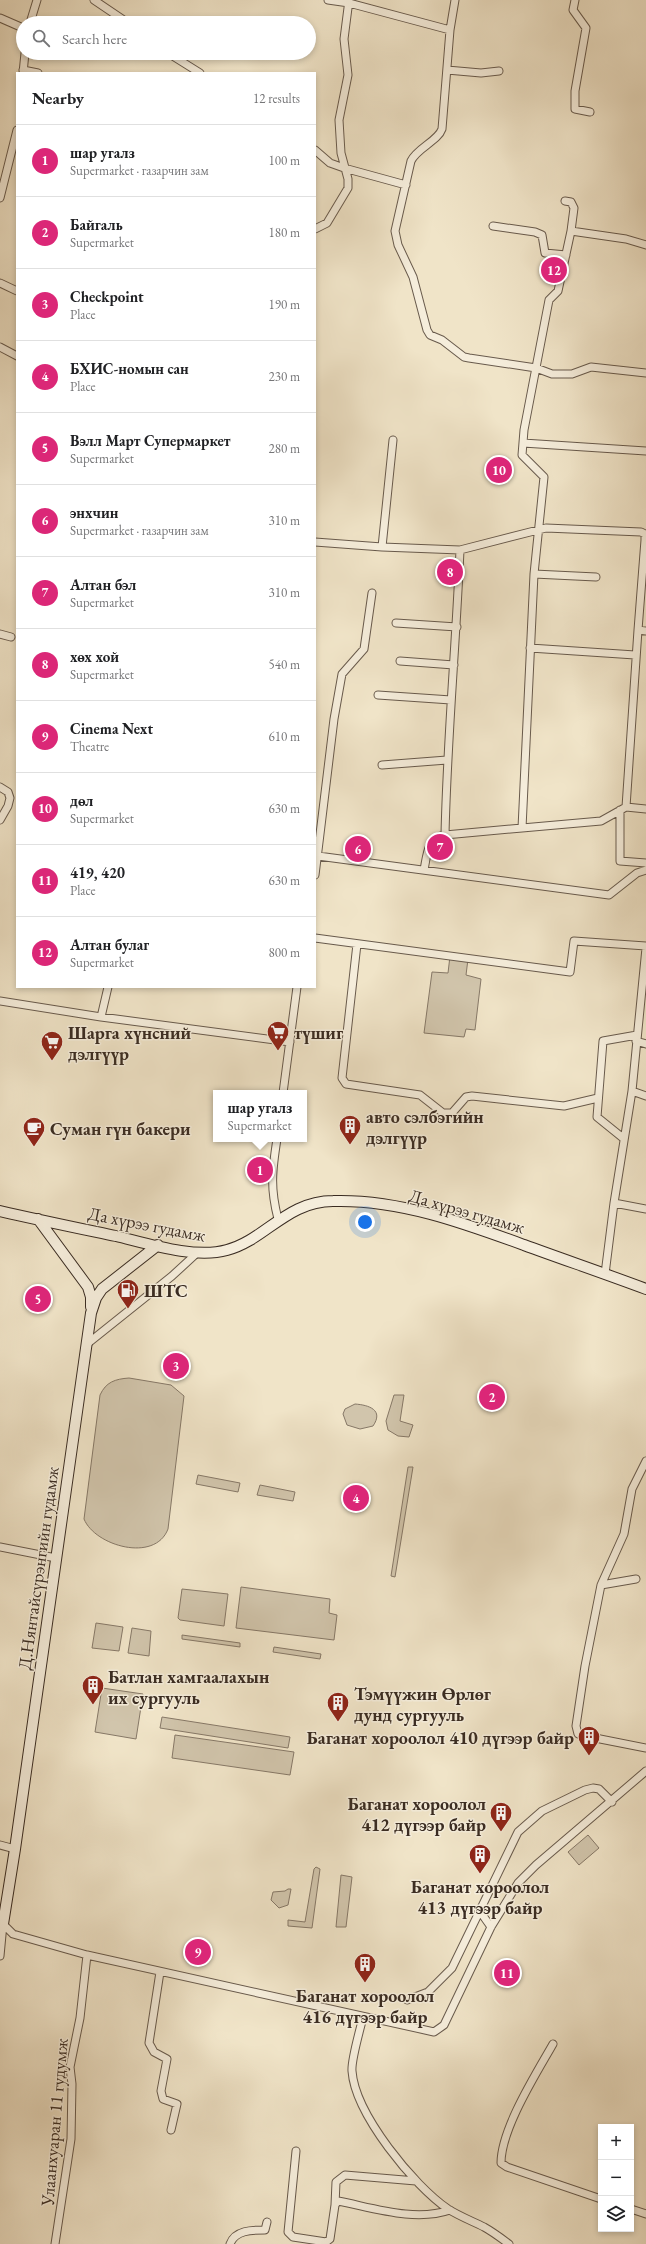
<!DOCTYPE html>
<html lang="en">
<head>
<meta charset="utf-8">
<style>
  :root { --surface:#fff; --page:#f6f6f6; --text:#202124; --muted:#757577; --line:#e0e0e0; --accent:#db2777 }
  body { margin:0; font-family:"EB Garamond",serif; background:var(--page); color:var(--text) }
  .controls { position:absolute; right:12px; bottom:12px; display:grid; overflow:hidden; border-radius:0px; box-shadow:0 2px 6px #0003 }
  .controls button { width:36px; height:36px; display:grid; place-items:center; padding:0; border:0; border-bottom:1px solid var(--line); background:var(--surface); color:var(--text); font:20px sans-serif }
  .you { position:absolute; left:365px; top:1222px; width:14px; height:14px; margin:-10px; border:3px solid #fff; border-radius:50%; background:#1a73e8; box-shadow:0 0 0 6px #1a73e833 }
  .badge { display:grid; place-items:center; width:26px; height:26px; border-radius:50%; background:var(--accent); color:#fff; font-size:13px; font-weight:700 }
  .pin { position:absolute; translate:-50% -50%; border:2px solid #fff; box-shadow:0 1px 4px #0006 }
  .popup { position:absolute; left:213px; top:1090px; width:94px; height:52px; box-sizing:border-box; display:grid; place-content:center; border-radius:0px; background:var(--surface); filter:drop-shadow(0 1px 3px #0005); font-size:13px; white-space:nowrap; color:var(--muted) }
  .popup b { font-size:15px; color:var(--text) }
  .popup::after { content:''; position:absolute; left:50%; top:100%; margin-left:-8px; border:8px solid transparent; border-top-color:var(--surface) }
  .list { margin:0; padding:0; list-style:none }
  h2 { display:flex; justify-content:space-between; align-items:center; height:52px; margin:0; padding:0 16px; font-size:17px }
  h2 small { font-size:13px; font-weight:400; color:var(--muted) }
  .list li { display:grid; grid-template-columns:26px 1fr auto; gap:12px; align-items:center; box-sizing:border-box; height:72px; padding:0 16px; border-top:1px solid var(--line) }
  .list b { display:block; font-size:15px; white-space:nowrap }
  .list p { margin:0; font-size:13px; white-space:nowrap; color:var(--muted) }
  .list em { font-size:13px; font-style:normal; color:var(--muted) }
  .icon { flex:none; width:22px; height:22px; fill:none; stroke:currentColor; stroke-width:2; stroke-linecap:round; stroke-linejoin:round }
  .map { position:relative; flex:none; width:646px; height:2244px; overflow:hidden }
  .search { position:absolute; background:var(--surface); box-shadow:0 2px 6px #0003; left:16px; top:16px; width:300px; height:44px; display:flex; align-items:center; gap:10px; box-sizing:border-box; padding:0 14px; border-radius:22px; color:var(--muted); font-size:15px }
  .panel { position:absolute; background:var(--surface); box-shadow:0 2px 6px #0003; left:16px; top:72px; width:300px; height:916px; border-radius:0px }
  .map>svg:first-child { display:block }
  .green { fill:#d1c5ac; stroke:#867867 }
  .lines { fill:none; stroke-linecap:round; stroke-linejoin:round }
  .street-casing { stroke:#685a4c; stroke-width:9 }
  .secondary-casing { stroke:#3a2c22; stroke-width:12 }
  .street { stroke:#f5eddb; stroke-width:7 }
  .secondary { stroke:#f5eddb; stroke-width:10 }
  .labels { text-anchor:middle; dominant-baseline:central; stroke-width:3; stroke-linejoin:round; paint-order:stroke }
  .poi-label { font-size:18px; font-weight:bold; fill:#3a2c22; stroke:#f5eddb; text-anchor:start }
  .street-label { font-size:18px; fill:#3a2c22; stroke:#f5eddb }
</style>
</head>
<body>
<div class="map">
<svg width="646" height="2244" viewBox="0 0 646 2244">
  <rect width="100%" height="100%" fill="#f0e4c8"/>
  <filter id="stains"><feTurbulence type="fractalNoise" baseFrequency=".005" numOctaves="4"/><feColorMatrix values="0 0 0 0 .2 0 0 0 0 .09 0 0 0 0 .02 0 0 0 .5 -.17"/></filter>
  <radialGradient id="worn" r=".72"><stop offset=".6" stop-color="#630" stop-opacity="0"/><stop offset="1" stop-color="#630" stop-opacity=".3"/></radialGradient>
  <path class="green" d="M450,956L468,959L466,975L481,979L475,1030L466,1029L464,1037L424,1033L432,972L448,973Z
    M129,1378L171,1385L184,1396L168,1529C155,1563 95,1546 84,1519L100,1395C106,1382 115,1379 129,1378Z
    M394,1395H404L400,1421L413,1425L409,1437L398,1436L388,1430L386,1421Z
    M355,1404C369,1405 384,1410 373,1426L360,1429L347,1425L343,1414L345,1409Z
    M408,1467H413L395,1577L391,1576Z
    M198,1475L240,1483L238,1492L196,1484Z
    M260,1485L295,1492L293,1501L257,1495Z
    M241,1587L330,1599L329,1613L337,1615L334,1640L236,1628Z
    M182,1589L228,1594L224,1626L180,1620L178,1618Z
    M96,1623L123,1627L119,1651L92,1648Z
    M132,1628L151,1631L149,1656L128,1653Z
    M182,1635L240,1643V1647L182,1639Z
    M274,1647L321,1654L320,1659L273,1652Z
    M102,1688L143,1694L136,1739L95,1732Z
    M162,1717L290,1737L288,1748L160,1728Z
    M175,1735L294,1752L290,1775L172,1758Z
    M588,1835L599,1848L579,1865L568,1852Z
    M316,1867L320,1869L312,1928L288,1926V1920L305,1922L314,1869Z
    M341,1875L352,1877L346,1927H336Z
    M288,1889H291L288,1905L279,1908L271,1900L273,1892L285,1891Z"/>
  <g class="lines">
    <g class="street-casing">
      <path id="street" d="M94,0L128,23
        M328,0L349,3L450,30
        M455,0L450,30L442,129C438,141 417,148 411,161L395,231L398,245L413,277L427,330L430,335L442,340L464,357L469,358L536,368L552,374H572L591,367L646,373
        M575,0L573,10L586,28L575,91V109L590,112
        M0,18L23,28
        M30,23L37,0
        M168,53L200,73
        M23,70L38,73
        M447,70L481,73L499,71
        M23,73L25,53
        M315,150L330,163L344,168L406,185
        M0,198L17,130
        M565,201L571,202L574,208L571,231
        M493,226L535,232L542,235L545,253L566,255
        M315,229L327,223L348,188V179L341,153L339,120L348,75L344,39L349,0
        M646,245L626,239L571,231L558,291L549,300L524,430L522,455L544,477L534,574L522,828L601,821L626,807L638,630L646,631
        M0,283L17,291
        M0,347L17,356
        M393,440L382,547L460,550L546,528L641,532L645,534V540L638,630
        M523,443L646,451
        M315,542L382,547
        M460,550C456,645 447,740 445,835L522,828
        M534,574L596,577
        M396,623L457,627
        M0,634L11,637
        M530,648L635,655
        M400,661L454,665
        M378,695L451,700
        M382,765L447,760
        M0,787L8,792L10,798L8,806L0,820
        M626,807L646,809
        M620,810V861L646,863
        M318,856L609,895L637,873L646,870
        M424,870C427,855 427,838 445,835
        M315,875L334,719L342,674L364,649L372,593
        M315,938L570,972L574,941L646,946
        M357,944L342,1078L346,1084L420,1095L443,1113H452L466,1097L472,1096L564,1106L598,1098
        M0,1001L101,1017L290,1042
        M101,1017L108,987
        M636,1041L646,1044
        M632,1091L646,1096
        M283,1093L297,987
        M623,1138L597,1117L603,1041L637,1035
        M277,1139C272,1171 270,1188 278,1219
        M614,1203L632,1091L646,948
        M605,1274L614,1203L646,1209
        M87,1344L172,1276L197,1253
        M0,1547L56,1558
        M636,1579L601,1585L585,1666L576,1726L578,1734L585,1736L646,1748
        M601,1585L624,1534L632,1489L646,1461
        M0,1845L15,1849
        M479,1910L491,1927
        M3,1924L13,1934L87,1955L434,2032L444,2025L491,1927L518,1883L536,1865L646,1771
        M0,1956L3,1924
        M160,1972L149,2043L154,2052L167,2059L161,2091L163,2099L177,2104L171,2130
        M407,2000L428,1992L452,1968L518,1832L542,1811L585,1790L593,1788L599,1789L612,1802
        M363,2017C360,2030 351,2060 352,2071C355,2114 414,2186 448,2209C459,2216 472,2221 484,2227C493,2232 501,2238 509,2244
        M553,2044C536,2074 501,2129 501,2163L507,2167L601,2199
        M296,2151L288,2232L293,2237L326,2242L330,2239L335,2205L338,2201C374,2208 415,2222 450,2210
        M335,2205L336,2182L345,2175L416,2181
        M631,2209L646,2214
        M55,2244L71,2139L72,2084L70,2067L80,2018L87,1955
        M230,2244C235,2230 252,2230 265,2230L267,2222"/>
    </g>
    <g class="secondary-casing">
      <path id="secondary" d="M0,1211C39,1220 78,1228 116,1236C149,1244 195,1259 227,1250C265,1240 287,1201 333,1201C399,1199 464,1223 524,1245C565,1260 606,1274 646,1289
        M38,1219L88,1287L91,1297V1307
        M0,1924H3L15,1849L91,1313L96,1298L102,1289L158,1245"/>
    </g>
    <use href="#street" class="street"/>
    <use href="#secondary" class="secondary"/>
  </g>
  <defs>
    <g id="supermarket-pin" transform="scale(1.15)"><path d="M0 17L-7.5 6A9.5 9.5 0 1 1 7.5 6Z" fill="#8f2418" stroke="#f5eddb"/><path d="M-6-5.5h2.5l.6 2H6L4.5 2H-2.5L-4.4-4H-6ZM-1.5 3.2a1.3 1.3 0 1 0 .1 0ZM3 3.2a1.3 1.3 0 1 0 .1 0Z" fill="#fff"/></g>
    <g id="building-pin" transform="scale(1.15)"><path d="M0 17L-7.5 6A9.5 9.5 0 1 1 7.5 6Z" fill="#8f2418" stroke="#f5eddb"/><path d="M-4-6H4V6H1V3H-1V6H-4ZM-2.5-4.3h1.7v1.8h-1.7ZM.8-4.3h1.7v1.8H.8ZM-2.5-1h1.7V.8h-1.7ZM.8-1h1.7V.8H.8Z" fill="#fff"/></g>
    <g id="cafe-pin" transform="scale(1.15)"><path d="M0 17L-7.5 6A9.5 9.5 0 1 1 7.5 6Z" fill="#8f2418" stroke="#f5eddb"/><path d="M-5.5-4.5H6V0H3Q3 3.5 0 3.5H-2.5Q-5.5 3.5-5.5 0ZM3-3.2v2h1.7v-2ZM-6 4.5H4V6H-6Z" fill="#fff"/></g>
    <g id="fuel-pin" transform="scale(1.15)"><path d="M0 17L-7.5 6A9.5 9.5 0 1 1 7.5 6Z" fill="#8f2418" stroke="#f5eddb"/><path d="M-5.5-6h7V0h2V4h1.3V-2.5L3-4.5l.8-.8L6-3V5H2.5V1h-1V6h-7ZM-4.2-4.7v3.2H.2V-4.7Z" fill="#fff"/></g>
  </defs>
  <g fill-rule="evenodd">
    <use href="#supermarket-pin" x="278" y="1032"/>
    <use href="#supermarket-pin" x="52" y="1042"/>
    <use href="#building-pin" x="350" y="1126"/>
    <use href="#cafe-pin" x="34" y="1128"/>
    <use href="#fuel-pin" x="128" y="1290"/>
    <use href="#building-pin" x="93" y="1686"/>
    <use href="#building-pin" x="338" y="1703"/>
    <use href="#building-pin" x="589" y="1737"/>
    <use href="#building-pin" x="501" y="1813"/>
    <use href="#building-pin" x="480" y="1855"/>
    <use href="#building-pin" x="365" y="1964"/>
  </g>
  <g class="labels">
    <g class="poi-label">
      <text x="68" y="1032">Шарга хүнсний<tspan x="68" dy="21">дэлгүүр</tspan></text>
      <text x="294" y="1032">түшиг</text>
      <text x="366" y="1116">авто сэлбэгийн<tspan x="366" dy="21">дэлгүүр</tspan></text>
      <text x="50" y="1128">Суман гүн бакери</text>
      <text x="144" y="1290">ШТС</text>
      <text x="108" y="1676">Батлан хамгаалахын<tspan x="108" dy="21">их сургууль</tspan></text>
      <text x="354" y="1693">Тэмүүжин Өрлөг<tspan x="354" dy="21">дунд сургууль</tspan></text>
      <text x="574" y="1737" text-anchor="end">Баганат хороолол 410 дүгээр байр</text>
      <text x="486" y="1803" text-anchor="end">Баганат хороолол<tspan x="486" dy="21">412 дүгээр байр</tspan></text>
      <text x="480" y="1886" text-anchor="middle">Баганат хороолол<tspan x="480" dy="21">413 дүгээр байр</tspan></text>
      <text x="365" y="1995" text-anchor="middle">Баганат хороолол<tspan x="365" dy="21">416 дүгээр байр</tspan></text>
    </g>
    <g class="street-label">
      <text transform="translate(467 1211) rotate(16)">Да хүрээ гудамж</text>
      <text transform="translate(147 1224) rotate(11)">Да хүрээ гудамж</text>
      <text transform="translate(38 1568) rotate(-82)">Д.Нянтайсүрэнгийн гудамж</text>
      <text transform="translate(54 2122) rotate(-85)">Улаанхуаран 11 гудумж</text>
    </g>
  </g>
  <rect width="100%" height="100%" filter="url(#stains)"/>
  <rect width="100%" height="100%" fill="url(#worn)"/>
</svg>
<div class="controls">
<button>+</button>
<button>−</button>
<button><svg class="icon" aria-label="layers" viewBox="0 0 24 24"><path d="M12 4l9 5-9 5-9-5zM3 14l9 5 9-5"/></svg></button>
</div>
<div class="you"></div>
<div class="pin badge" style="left:260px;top:1170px">1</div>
<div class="popup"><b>шар угалз</b>Supermarket</div>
<div class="pin badge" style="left:492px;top:1397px">2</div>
<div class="pin badge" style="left:176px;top:1366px">3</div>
<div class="pin badge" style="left:356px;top:1498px">4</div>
<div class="pin badge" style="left:38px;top:1299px">5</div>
<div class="pin badge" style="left:358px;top:849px">6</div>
<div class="pin badge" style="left:440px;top:847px">7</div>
<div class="pin badge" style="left:450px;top:572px">8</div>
<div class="pin badge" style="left:198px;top:1952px">9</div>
<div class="pin badge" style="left:499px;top:470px">10</div>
<div class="pin badge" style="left:507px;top:1973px">11</div>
<div class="pin badge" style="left:554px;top:270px">12</div>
<div class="search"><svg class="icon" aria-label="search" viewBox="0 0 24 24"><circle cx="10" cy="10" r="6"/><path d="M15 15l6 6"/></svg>Search here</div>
<section class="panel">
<h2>Nearby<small>12 results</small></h2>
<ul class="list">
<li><span class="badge">1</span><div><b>шар угалз</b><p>Supermarket · газарчин зам</p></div><em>100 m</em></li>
<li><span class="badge">2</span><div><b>Байгаль</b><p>Supermarket</p></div><em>180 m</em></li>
<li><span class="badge">3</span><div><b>Checkpoint</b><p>Place</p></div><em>190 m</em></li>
<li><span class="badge">4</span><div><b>БХИС-номын сан</b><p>Place</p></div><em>230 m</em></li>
<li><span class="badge">5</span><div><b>Вэлл Март Супермаркет</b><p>Supermarket</p></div><em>280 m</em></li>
<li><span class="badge">6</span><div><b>энхчин</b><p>Supermarket · газарчин зам</p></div><em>310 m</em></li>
<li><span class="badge">7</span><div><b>Алтан бэл</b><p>Supermarket</p></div><em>310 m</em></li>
<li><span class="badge">8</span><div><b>хөх хой</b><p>Supermarket</p></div><em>540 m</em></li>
<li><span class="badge">9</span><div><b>Cinema Next</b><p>Theatre</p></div><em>610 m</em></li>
<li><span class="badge">10</span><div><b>дөл</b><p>Supermarket</p></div><em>630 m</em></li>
<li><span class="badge">11</span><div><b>419, 420</b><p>Place</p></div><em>630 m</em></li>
<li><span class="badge">12</span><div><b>Алтан булаг</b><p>Supermarket</p></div><em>800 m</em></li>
</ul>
</section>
</div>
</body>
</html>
